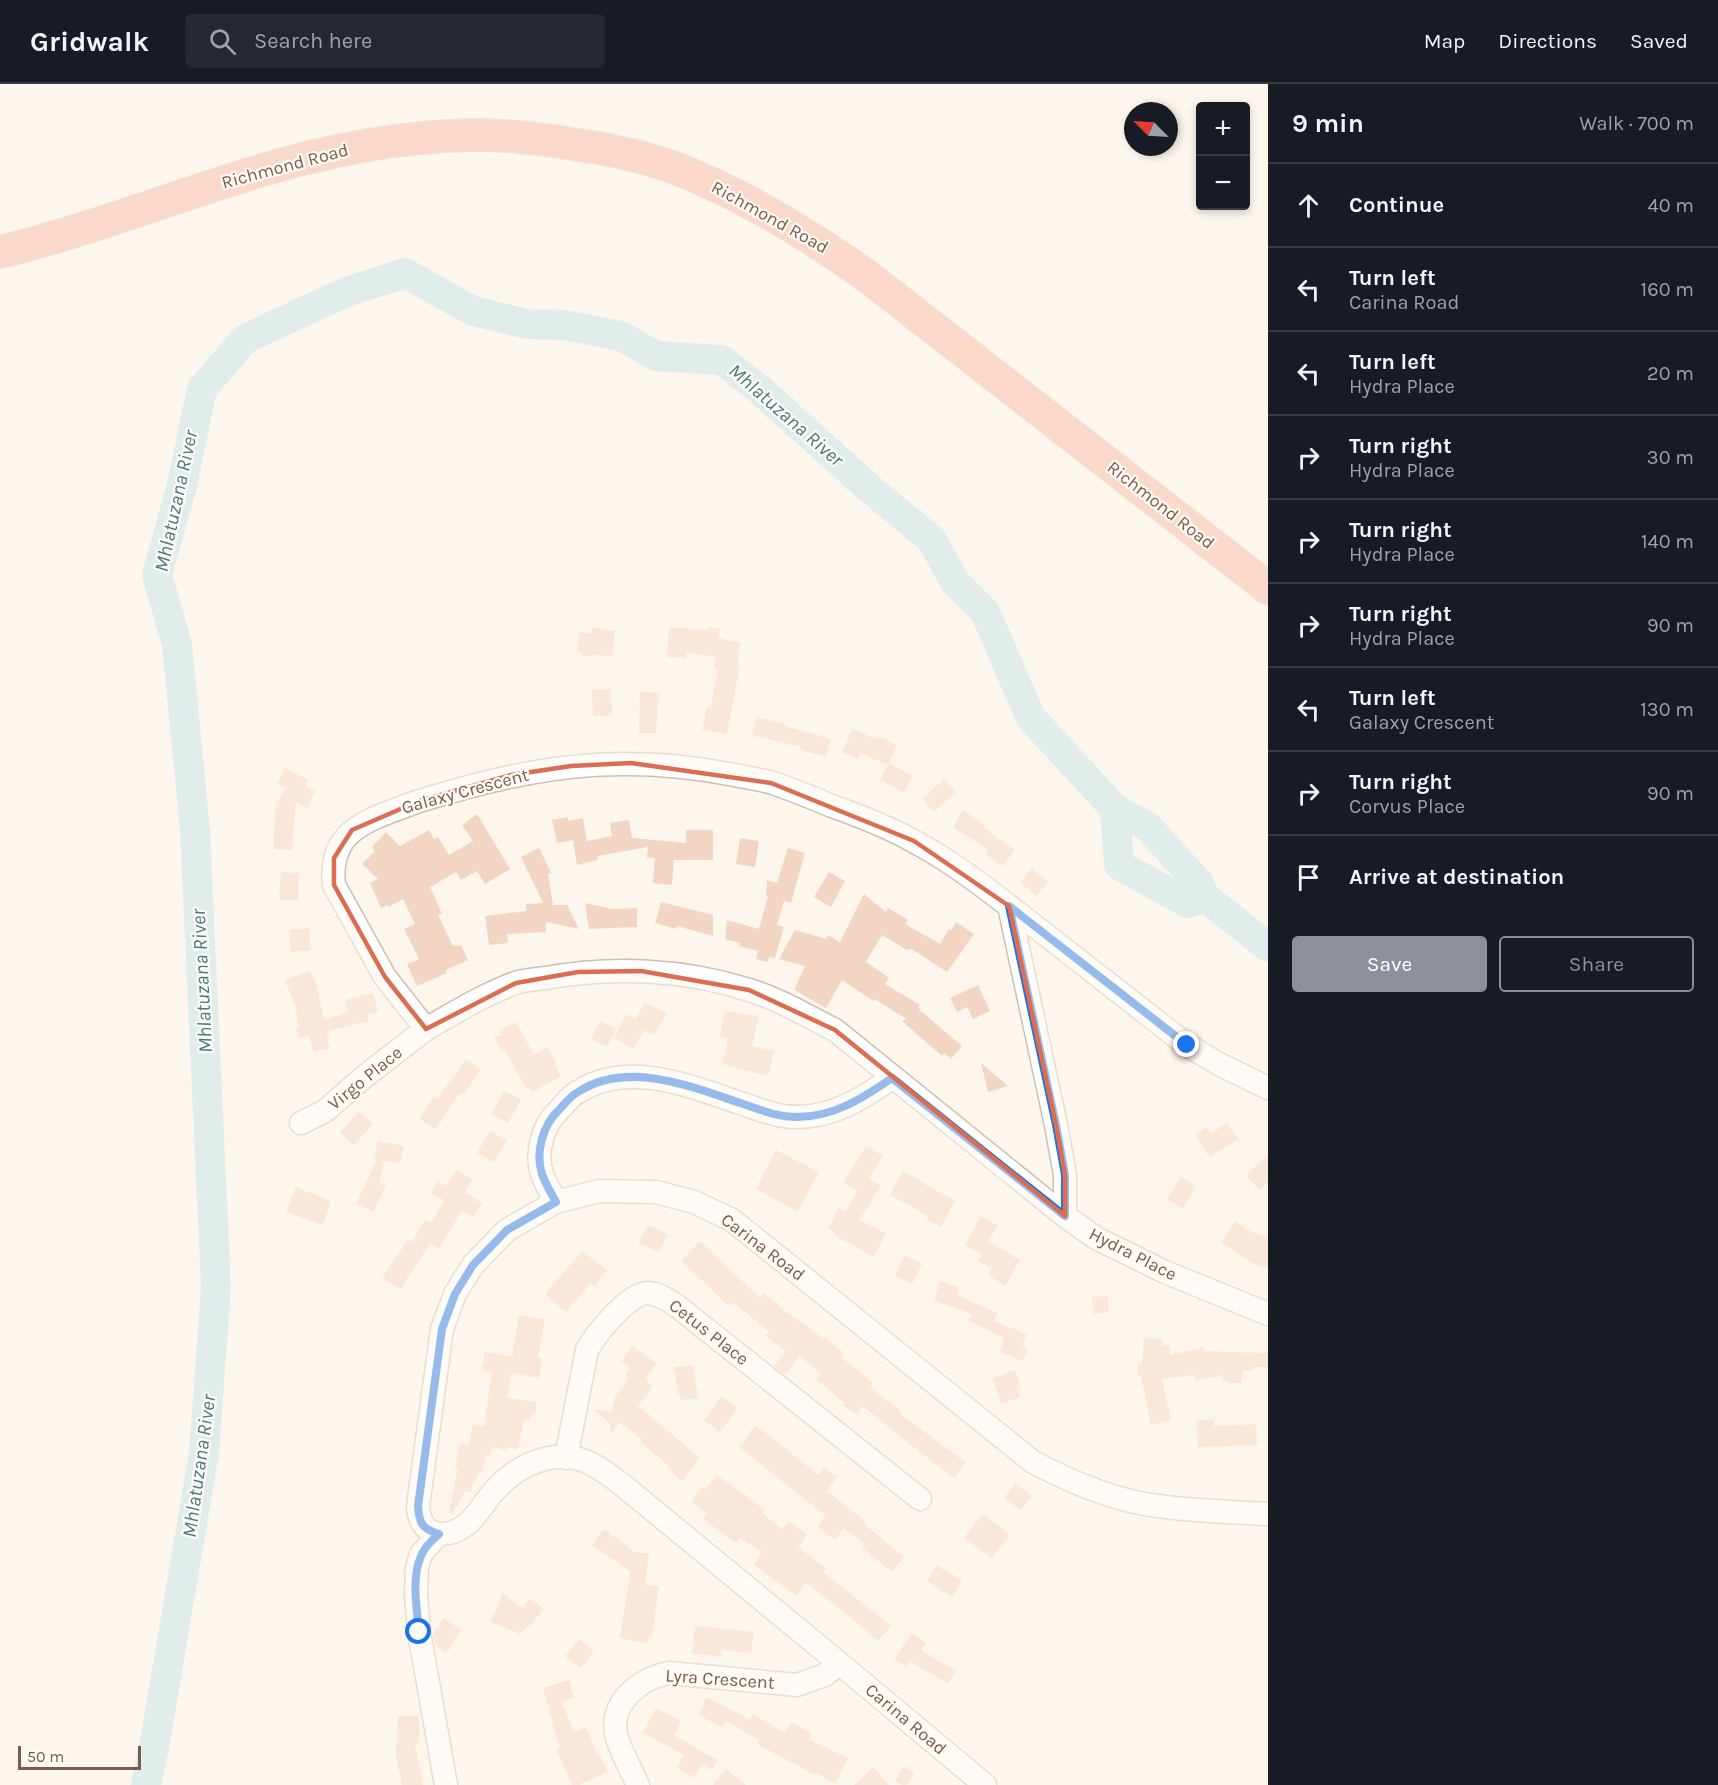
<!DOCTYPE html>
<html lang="en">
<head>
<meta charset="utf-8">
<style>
  :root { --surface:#171b24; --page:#242831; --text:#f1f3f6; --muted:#9ea1a6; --line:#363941; --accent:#8c9099 }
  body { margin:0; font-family:Karla,sans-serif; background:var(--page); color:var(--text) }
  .controls { position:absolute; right:18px; top:18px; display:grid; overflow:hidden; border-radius:6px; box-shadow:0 3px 9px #0003 }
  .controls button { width:54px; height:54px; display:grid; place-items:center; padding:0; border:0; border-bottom:2px solid var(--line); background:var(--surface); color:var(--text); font:30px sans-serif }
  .compass { position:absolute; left:1124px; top:18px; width:54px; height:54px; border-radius:50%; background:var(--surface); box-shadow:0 3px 9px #0003; rotate:294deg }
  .scale { position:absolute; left:18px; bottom:15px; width:123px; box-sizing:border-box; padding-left:6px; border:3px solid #7a5c4d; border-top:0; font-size:16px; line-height:21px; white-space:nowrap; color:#7a5c4d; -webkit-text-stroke:4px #fffaf3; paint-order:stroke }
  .stop { position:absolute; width:18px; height:18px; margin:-14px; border:4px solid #1a73e8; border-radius:50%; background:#fff }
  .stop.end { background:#1a73e8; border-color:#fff; box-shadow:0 2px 6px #0008 }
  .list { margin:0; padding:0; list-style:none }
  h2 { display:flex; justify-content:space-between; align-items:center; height:78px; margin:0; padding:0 24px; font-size:26px }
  h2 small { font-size:20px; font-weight:400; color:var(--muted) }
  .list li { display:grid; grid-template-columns:39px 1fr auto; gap:18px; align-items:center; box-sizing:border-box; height:84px; padding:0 24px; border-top:2px solid var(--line) }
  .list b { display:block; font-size:22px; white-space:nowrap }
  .list p { margin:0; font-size:20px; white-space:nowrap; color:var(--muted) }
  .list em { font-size:20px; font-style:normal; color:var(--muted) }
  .actions { display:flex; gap:12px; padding:18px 24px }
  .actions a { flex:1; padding:14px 0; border:2px solid var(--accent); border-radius:6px; text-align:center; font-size:21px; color:var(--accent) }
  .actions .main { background:var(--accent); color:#fff }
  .icon { flex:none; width:33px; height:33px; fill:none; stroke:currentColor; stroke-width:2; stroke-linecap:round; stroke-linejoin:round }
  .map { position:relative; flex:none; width:1268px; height:1701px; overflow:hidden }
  header { display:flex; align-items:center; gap:36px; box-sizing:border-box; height:84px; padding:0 30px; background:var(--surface); border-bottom:2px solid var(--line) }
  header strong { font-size:28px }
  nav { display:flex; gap:33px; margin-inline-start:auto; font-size:21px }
  .search { width:420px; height:54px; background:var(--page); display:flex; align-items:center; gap:15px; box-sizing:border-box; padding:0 21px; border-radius:6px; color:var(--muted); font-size:22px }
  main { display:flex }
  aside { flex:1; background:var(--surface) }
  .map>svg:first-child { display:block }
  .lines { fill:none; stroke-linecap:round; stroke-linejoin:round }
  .river { stroke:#bfe3e8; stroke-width:30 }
  .building { fill:#f3d5c3 }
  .minor-casing { stroke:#d1beb0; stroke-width:25 }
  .highway-casing { stroke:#dad1cd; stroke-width:34 }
  .minor { stroke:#fff; stroke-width:22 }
  .highway { stroke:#f7b7a3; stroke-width:32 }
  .route { stroke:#1a73e8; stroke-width:8 }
  .marked { fill:none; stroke:#dc6d51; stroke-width:4.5; stroke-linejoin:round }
  .labels { text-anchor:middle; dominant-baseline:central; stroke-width:4.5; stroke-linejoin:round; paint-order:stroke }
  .street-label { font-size:18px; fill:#7a5c4d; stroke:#fffaf3 }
  .water-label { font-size:20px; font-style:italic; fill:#437c86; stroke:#fffaf3 }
</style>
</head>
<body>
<header>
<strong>Gridwalk</strong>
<div class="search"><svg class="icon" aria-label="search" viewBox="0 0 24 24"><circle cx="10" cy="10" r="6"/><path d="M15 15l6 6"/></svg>Search here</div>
<nav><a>Map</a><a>Directions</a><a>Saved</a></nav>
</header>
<main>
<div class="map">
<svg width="1268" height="1701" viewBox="0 0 1268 1701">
  <rect width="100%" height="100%" fill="#fdf6ec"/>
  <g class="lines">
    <path class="river" d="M1115,725L1148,743L1198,798L1205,813
      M146,1701L155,1658L204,1369L216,1203L195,746L177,560L157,491L182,401L202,305L245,255L346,208L405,189L473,227L527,240L564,241L621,252L656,272L722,276L760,306L869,404L932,456L955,498L985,528L1031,634L1115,725L1119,781L1188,819L1205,813L1268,863"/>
  </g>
  <path class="building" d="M592,543L615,547L612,573L594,570L593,573L581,571V568L577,567L580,548L591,550Z
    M669,543L707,546V543L720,545L718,554L741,559L737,581H740L727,650L702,646L707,623H711L718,585H714L716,573L687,568L686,574L667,573Z
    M611,605L612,631L593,632L592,606Z
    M640,608L659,609L656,649H639Z
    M757,633L786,640L785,642L831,655L826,673L801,666V663L752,651Z
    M853,645L876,655L878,652L897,661L888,681L860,669L857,675L842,668Z
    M889,679L913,692L904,709L880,696Z
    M285,684L308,696L305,702L315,707L307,724L296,718L292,766L273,765L276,719L286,704L277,700Z
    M944,695L956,708L934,728L922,715Z
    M963,726L985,741L984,743L991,748L990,749L1015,766L1003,782L985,770L988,766L953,743Z
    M477,730L510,785L485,800L477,787L461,796L456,788L430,803L442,830L438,831L453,862L461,861L468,876L446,886L447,889L417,902L407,880L419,875L404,845L415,840L403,815L388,823L387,821L381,824L370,799L378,795L362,780L375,767L372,763L386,748L400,762L429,746L434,755L438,753L449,771L473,757L462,741Z
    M568,733V737L583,734L587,757L612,752L610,739L629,736L632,754L686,759V746H713V776H674L672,801L653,799L655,774H647L648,763L597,772L598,776L577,781L573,756L557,759L552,736Z
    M740,754L759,757L755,783L736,780Z
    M539,764L551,789L548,790L553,821H567L579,845L546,838V848L507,850L508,859L489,861L485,832L526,827V820L543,819L521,773Z
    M788,764L805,769L791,819L784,817L777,841L784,843L775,874L769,873L768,878L756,875L758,867L739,862L740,859L725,855L727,836L759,845L768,812L766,811L767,796L777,799Z
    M1032,784L1048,798L1036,812L1020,798Z
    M281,788L299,789L298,817L279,815Z
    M829,788L845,797L831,823L814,813Z
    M864,810L886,828L888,824L908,836L905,840L940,860L949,845L951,847L956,838L974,850L947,888L912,865L907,866L882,851L866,878L889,894L885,900L920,921L918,924L921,926L918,929L922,928L962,962L951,975L944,969L942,972L902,937L907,935L874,915L873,917L842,896L826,924L794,906L805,882L779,875L795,846L826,855L828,851L840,858Z
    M661,818L713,831V852L677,842L676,845L655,839Z
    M585,819L612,825L637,824V843L589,845Z
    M309,844L311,866L291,868L289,846Z
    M310,886L317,903L324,936L348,928L345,916L373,909L378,928L368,930L369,937L328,947L330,953L327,954L330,964L314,968L309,952L299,954L296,944L299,943L295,927L297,926L285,896Z
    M978,901L990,927L973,935L967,923L957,928L950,914Z
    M645,918L667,930L654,951L644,946L634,965L614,954L626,930L636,935Z
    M725,927L759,932L752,962L774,967L768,992L722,980L728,955L720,953Z
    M600,937L616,945L607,963L591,955Z
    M516,938L534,971L547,963L557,980L555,981L561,992L533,1008L524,1001L505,966L502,967L494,953L502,951L501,946Z
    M466,975L481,986L464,1010L461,1008L435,1045L419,1035L434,1013L437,1015Z
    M981,979L1008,1002L988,1008Z
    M504,1007L521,1016L508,1039L491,1030Z
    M358,1028L373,1040L354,1061L340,1049Z
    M1227,1039L1238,1055L1210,1073L1195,1051L1207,1043L1210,1049Z
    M490,1047L507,1056L494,1079L477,1069Z
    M378,1057L404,1062L400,1080L384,1077L379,1099L386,1102L373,1128L356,1120L377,1075H374Z
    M866,1062L883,1072L869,1094L881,1102L859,1136L886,1149L874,1173L834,1151L835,1149L828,1144L839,1124L846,1128L857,1106L844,1098Z
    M776,1066L819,1088L798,1128L756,1105Z
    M1268,1070V1098L1259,1106L1246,1091Z
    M457,1086L472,1095L465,1108L482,1119L474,1133L462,1126L439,1165L430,1160L400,1205L382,1194L408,1156L412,1158L426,1135L431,1139L444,1117L431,1109L438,1097L446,1102Z
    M903,1087L955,1117L941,1143L926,1135L928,1132L890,1111Z
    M1181,1093L1196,1102L1183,1125L1167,1115Z
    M296,1103L331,1117L323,1141L286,1128Z
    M980,1132L997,1141L989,1157L1020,1176L1005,1202L988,1191L992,1184L978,1177L982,1170L965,1162Z
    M1235,1137L1250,1147L1268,1154V1185L1254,1180L1221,1159Z
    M648,1141L668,1150L659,1168L639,1159Z
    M700,1157L760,1214L764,1209L779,1221L778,1222L824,1255L825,1253L844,1270L841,1273L873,1299L870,1303L901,1328L900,1330L966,1378L954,1394L904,1356L863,1322L857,1331L843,1321L845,1319L816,1295L821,1290L800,1272L785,1290L774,1282L786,1267L766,1253L769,1248L733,1218L729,1222L681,1177Z
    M582,1167L607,1186L595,1202L591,1199L566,1228L545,1210Z
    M905,1171L922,1180L912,1200L895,1192Z
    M940,1197L959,1203L957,1211L997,1229L994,1237L1027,1250L1022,1262L1028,1264L1023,1277L1000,1268L1004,1254L969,1237L972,1230L934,1217Z
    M1107,1212L1109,1228L1093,1230L1092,1213Z
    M519,1231L545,1235L538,1274H542L539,1294L511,1289L507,1314L537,1318L535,1331H531L530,1336H524L518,1365L508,1363L507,1366L492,1363L490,1372L486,1371L482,1389L478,1388L475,1398H473L471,1408L465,1407L452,1430L449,1429L458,1384L455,1383L460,1359L469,1361L473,1340L484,1342L492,1288L482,1287L485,1268L512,1272Z
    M1144,1254L1163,1255V1261H1170V1271L1204,1263L1205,1267L1268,1269V1283H1254V1286H1243L1241,1299H1228V1297H1222L1223,1291L1195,1297L1194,1291L1162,1295L1171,1336L1151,1341L1141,1292H1138V1279H1142Z
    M632,1262L657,1280L645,1295L653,1302L638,1322L700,1374L682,1397L668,1384L669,1382L640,1358L642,1356L620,1338L609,1352L611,1340L593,1325L612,1328L615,1313L629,1294L625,1291L630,1284L621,1277Z
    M693,1281L698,1314L681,1316L680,1310L678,1311L674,1283Z
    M1015,1286L1021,1305L1018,1306L1020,1313L1001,1320L993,1294Z
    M722,1312L738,1324L720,1348L704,1336Z
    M1214,1335V1342L1256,1340L1257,1361L1198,1363L1196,1337Z
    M756,1341L817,1390H819L824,1383L837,1393L827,1407L866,1438L864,1440L904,1473L892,1488L861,1463L864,1460L844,1444L835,1456L818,1443L826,1432L739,1363Z
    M717,1391L765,1426L762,1429L782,1445L789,1437L807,1451L798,1463L826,1484L823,1488L891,1542L878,1557L845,1529L806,1499L797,1512L774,1496L754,1480L762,1468L740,1454L736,1459L703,1435L707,1430L691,1418L702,1403L705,1405Z
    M1015,1399L1032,1412L1021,1426L1004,1414Z
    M983,1430L1010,1451L992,1474L964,1454Z
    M604,1445L635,1468L649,1469L645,1501L659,1502L652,1553L649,1552L648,1560L620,1554L630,1488L592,1461Z
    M937,1481L962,1497L952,1513L927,1497Z
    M503,1509L522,1524L530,1514L544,1525L530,1542L528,1541L520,1550L491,1538Z
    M444,1534L461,1546L446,1569L435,1561L433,1550Z
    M695,1542L754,1548L751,1569L722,1566L721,1573L692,1569Z
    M912,1549L926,1560L921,1566L956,1587L948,1600L910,1577L906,1583L894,1575Z
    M579,1555L594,1567L581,1584L565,1572Z
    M569,1596L574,1614L562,1618L574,1648L586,1643L598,1672L600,1671L608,1688L579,1701H572L556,1665L560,1664L552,1641L553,1640L543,1604Z
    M707,1613L750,1636L753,1630L785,1649L791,1638L812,1649L809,1655L848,1674L835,1699L816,1689L815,1691L757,1660L759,1656L725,1636L722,1643L698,1631Z
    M656,1624L681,1637L674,1651L717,1676L712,1686L702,1680L694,1694L677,1684L684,1671L643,1649Z
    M398,1632H419V1659H415L423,1701H402L396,1670Z
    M903,1682L914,1688L907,1701H902L895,1697Z
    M873,1683L889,1701H854Z
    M726,1685L746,1701H713Z"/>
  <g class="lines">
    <g class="minor-casing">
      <path id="minor" d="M1009,822L1187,961L1219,980L1268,1004
        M301,1039L325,1027L364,993L426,945
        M556,1118C551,1109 545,1099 542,1090C535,1069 543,1041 558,1027C564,1021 570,1012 578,1008C627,976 690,1002 740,1019C758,1025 777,1033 797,1033C834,1033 863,1014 892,994
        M1065,1132V1091L1056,1041L1009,822C979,799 949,776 915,758C889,743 860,732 832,722C813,714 793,706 773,699C759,695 743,693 729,690C635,672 556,679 464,704C445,710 426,714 408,721C366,737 328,747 334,801L385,893L426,945C454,929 483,911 515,899C524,896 536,895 546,894C612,882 684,885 749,906C779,915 807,932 835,946L1065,1132L1096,1154L1165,1188L1268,1230
        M566,1374L587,1266C595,1251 629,1209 647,1209C658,1209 668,1216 677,1222L920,1415
        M439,1450L421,1470L417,1484L416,1510L419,1548L446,1701
        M638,1701C631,1686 622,1670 617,1654C607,1620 640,1594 669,1589L797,1601L825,1591L839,1579
        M985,1701L839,1579L620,1399C609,1391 598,1382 585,1377C553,1365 518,1381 497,1404C486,1415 479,1430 467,1440C445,1457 420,1453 418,1422L442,1245L455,1210L473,1181L507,1146L556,1118L599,1107L656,1108L694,1118L732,1136L1033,1378C1071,1398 1114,1417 1158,1422C1194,1427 1231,1428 1268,1430"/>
    </g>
    <g class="highway-casing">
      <path id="highway" d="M0,168C82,148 160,118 240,93C314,69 392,53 469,51C505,50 543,55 578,61C614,66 651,74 685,88C750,115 805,149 863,189L1268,504"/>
    </g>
    <use href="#minor" class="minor"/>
    <use href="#highway" class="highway"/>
  </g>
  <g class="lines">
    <path class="route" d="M419,1548C417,1524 411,1495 421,1472C424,1464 432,1456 439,1450C422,1445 419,1439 418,1422L442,1245L455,1210L473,1181L507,1146L556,1118C551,1109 545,1099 542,1090C535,1069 543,1041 558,1027C564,1021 570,1012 578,1008C627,976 690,1002 740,1019C758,1025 777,1033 797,1033C834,1033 863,1014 892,994L1065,1132V1091L1056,1041L1009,822L1187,961"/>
  </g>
  <path d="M0 0H1268V1701H0ZM631,679L771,699L914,757L1009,822L1056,1041L1065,1091V1132L835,946L749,906L641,887L578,888L516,899L426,945L385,893L334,801V774L352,746L419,717L511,691L571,682Z" fill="#fdf6ec" fill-opacity=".55" fill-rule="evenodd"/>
  <path class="marked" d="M631,679L771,699L914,757L1009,822L1056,1041L1065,1091V1132L835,946L749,906L641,887L578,888L516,899L426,945L385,893L334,801V774L352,746L419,717L511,691L571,682Z"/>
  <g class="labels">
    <g class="street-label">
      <text transform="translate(285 82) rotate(-15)">Richmond Road</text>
      <text transform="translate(770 133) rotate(29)">Richmond Road</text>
      <text transform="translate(1161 421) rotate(38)">Richmond Road</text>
      <text transform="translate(465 707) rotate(-15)">Galaxy Crescent</text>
      <text transform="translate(365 994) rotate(-39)">Virgo Place</text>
      <text transform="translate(763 1163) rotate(37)">Carina Road</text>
      <text transform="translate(1133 1170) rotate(27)">Hydra Place</text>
      <text transform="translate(709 1248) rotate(38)">Cetus Place</text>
      <text transform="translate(720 1595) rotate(4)">Lyra Crescent</text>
      <text transform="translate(906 1635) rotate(40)">Carina Road</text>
    </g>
    <g class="water-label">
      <text transform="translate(786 331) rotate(41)">Mhlatuzana River</text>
      <text transform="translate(176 417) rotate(-78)">Mhlatuzana River</text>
      <text transform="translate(202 897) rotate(-93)">Mhlatuzana River</text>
      <text transform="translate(199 1382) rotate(-82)">Mhlatuzana River</text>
    </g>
  </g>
</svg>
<div class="controls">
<button>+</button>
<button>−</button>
</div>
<svg class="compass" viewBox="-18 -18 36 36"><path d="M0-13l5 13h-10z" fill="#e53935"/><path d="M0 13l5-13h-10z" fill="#9ea1a6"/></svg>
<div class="scale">50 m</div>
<div class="stop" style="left:419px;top:1548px"></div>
<div class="stop end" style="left:1187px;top:961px"></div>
</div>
<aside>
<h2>9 min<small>Walk · 700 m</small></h2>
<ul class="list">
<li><svg class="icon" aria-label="ahead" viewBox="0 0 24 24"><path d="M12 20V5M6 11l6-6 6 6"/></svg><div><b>Continue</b></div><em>40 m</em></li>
<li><svg class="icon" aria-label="left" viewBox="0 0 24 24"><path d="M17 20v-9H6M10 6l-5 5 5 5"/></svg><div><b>Turn left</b><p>Carina Road</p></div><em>160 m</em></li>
<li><svg class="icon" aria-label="left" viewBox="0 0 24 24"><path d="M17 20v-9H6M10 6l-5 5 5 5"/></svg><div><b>Turn left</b><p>Hydra Place</p></div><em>20 m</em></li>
<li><svg class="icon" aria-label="right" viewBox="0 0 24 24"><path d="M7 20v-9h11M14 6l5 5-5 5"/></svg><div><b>Turn right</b><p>Hydra Place</p></div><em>30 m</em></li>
<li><svg class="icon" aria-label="right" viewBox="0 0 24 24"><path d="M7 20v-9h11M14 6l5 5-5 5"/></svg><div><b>Turn right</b><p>Hydra Place</p></div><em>140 m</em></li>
<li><svg class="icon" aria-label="right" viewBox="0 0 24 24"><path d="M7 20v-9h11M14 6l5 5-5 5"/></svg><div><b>Turn right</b><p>Hydra Place</p></div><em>90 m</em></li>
<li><svg class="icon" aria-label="left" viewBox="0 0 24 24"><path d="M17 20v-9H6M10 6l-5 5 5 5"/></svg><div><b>Turn left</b><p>Galaxy Crescent</p></div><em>130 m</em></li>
<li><svg class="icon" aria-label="right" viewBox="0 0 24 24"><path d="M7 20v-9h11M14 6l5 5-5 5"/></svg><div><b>Turn right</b><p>Corvus Place</p></div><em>90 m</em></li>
<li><svg class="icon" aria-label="arrive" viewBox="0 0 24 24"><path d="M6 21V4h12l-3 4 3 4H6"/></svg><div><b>Arrive at destination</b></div></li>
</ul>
<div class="actions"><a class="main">Save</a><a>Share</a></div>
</aside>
</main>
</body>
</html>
